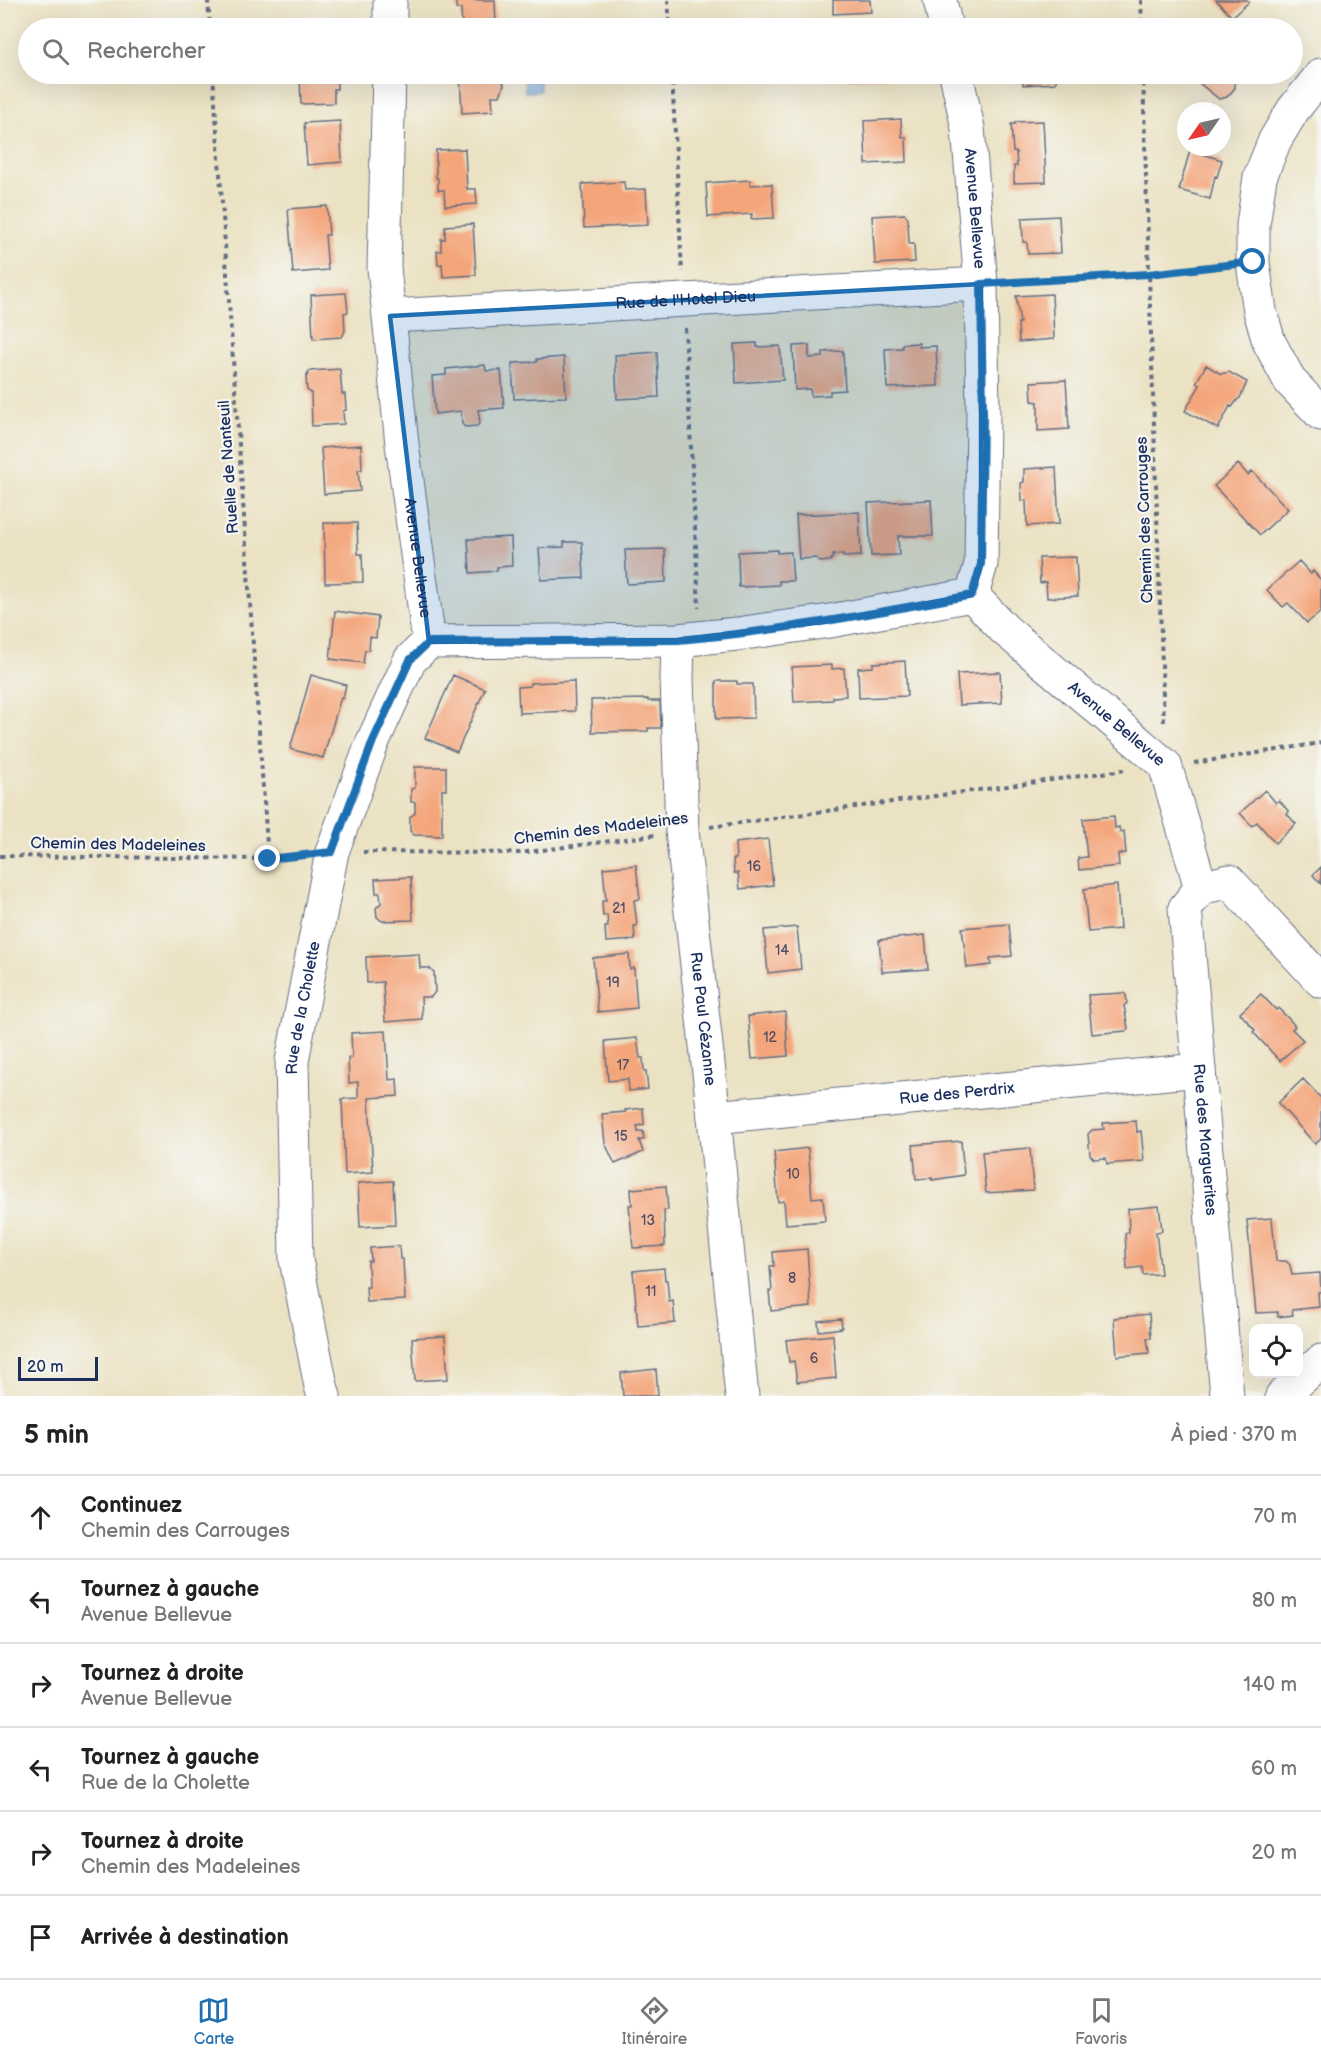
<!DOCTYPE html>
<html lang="fr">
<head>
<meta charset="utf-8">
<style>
  :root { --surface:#fff; --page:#f6f6f6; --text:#222; --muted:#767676; --line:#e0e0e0; --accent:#1f6fb2 }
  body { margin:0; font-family:"Balsamiq Sans",sans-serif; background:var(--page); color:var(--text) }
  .controls { position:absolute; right:18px; bottom:18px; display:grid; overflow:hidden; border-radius:12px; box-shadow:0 6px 24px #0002 }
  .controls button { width:54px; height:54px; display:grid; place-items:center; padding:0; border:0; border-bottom:2px solid var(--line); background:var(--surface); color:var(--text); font:30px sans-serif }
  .compass { position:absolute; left:1177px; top:102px; width:54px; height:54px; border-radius:50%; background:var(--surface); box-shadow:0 6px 24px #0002; rotate:236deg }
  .scale { position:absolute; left:18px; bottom:15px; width:80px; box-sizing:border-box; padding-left:6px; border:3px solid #1b2f5e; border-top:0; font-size:16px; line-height:21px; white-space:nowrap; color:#1b2f5e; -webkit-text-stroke:4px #f6f6f2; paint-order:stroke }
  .stop { position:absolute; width:18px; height:18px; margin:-14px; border:4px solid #1f6fb2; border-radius:50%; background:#fff }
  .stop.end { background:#1f6fb2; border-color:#fff; box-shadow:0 2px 6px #0008 }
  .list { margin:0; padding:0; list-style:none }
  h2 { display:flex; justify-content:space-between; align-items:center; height:78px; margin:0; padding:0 24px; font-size:26px }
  h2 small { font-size:20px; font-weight:400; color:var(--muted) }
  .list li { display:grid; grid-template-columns:39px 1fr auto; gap:18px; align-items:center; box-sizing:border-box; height:84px; padding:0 24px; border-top:2px solid var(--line) }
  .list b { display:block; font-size:22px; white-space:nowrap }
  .list p { margin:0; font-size:20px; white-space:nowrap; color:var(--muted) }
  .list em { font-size:20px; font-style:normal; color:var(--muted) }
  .icon { flex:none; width:33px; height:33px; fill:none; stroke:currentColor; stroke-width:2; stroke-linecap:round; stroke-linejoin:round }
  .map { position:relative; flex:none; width:1321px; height:1396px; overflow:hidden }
  .search { position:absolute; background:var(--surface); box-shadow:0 6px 24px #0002; left:18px; right:18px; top:18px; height:66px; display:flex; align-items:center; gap:15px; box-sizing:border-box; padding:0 21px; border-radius:33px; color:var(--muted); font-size:22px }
  .sheet { height:582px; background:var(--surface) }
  nav { display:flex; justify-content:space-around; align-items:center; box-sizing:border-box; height:84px; border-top:2px solid var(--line); background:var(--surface); font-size:16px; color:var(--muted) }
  nav a { display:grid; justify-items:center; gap:3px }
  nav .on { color:var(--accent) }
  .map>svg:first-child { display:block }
  .water { fill:#6fa5dd; stroke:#456a9e; stroke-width:1.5 }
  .building { fill:#f4a57a }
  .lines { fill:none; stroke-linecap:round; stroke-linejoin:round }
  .minor-casing { stroke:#646e81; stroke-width:35 }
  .path { stroke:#646e81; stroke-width:4; stroke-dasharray:4.5 4.5; stroke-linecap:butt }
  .minor { stroke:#fff; stroke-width:33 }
  .route { stroke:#1f6fb2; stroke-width:8 }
  .marked { fill:#1f6fb2; fill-opacity:0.2; stroke:#1f6fb2; stroke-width:4.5; stroke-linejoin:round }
  .labels { text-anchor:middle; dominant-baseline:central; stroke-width:4.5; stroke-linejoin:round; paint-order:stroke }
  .number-label { font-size:14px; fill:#514c65 }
  .street-label { font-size:16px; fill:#1b2f5e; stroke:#f6f6f2 }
</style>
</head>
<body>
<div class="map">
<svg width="1321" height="1396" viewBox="0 0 1321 1396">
  <rect width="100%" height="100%" fill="#f6f6f2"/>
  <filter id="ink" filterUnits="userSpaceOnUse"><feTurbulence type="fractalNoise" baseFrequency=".0167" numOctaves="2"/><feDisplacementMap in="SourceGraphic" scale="12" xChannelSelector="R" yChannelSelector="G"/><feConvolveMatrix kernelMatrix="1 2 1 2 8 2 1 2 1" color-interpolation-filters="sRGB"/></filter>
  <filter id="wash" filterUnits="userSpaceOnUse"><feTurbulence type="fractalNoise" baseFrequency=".008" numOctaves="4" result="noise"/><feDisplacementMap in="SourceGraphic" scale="24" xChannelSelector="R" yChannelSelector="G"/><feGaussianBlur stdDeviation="1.35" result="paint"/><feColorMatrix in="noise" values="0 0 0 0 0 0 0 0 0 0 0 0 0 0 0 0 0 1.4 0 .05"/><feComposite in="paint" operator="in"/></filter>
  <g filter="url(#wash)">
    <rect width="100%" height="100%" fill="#ebe2c3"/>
    <path class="water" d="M524,74H539L540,91L525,92Z"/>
    <g id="blocks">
      <path class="building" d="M456,0H495L496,28H462L461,9H456Z
        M833,0H870L871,12L833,14Z
        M1216,0H1247L1249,2L1232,17Z
        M300,74H333L334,77H337V89H334V103L301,104Z
        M460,74H500L504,84L500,96H492L493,111L462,113Z
        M850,74H888V77L850,79Z
        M1023,74H1056V83L1023,85Z
        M1188,74H1232L1230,76L1234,80L1235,88L1227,97L1219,99Z
        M901,119L902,137H906L907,162L866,164L864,121Z
        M340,121L342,162L307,165L304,123Z
        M1043,121L1046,182L1014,183V166H1017L1016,152H1013L1011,124H1015V122Z
        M465,149L467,189H476L477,204L445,206L444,190H438V178H436V150Z
        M1190,150L1222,160L1217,177L1215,176L1210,199L1179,190Z
        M750,180V185L772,184L774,218L751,219L752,214L708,217L706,183Z
        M624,182L625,190L646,189L648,225L584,228L582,184Z
        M327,206L329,235H325L328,270L293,273L288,209Z
        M905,214L908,218L909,244H914L915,262L875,264L872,216Z
        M1059,216L1061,253L1028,254L1027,242H1023L1022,218Z
        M473,224L476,275L443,277L442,264L438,265L437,251H441V239H445V226Z
        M346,293L348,312L344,313L345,331L342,337L313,339L311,295Z
        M1052,294L1054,339L1019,342L1018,323H1020L1016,296Z
        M757,343V347L780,346L783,380L736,383L734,344Z
        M919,343V347L936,346L938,386L887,388L885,349L902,348V344Z
        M809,345V358L823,357V352L843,351L845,390L830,391V395L811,396L810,389L795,390L793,346Z
        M657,352L659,397L617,399L615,355Z
        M564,357L566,397L514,399L512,363L537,362V359Z
        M485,365L486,371L501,370L504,408L478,410L480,423L477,426L465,427L462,424L461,411L435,414L432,376L446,375V369Z
        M1206,365L1221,374L1229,372L1247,382L1240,398L1238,399L1232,407L1230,406L1218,429L1185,411L1200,385L1196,383Z
        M340,369L342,394H345L346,410L343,411L344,424L312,426L311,393L307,390L306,378L309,371Z
        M1066,380L1069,429L1038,431V402L1032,401L1031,382Z
        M361,445L362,470H358L360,491L324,494L321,448Z
        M1238,464L1248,475L1252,471L1288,509L1260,535L1214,486Z
        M1056,467L1059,524L1027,526L1026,500L1022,501L1021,483L1024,482V469Z
        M931,500L933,536H898L899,555L871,556L868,503Z
        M859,512L861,556L843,557V554L833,555V557L830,561L820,562L816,558L799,559L796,515Z
        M324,523H357L358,554H362L363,582L325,583Z
        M511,537L512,566L497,567V571L470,573L468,539Z
        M564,542H582L584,578L541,580L539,548L564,547Z
        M665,549L666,582L627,584L625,550Z
        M777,550V553L791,552L793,581H779V585L739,587L738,552Z
        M1076,557L1078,596L1047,598L1046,582L1040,583L1039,558Z
        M1299,561L1311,574L1313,571L1321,580V612L1307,623L1288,603L1283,607L1267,590Z
        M335,611L378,617L376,638L370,637L369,650H365L363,663L330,659Z
        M905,661L907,696L859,698L858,668L873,667V663Z
        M832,665V669L844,668L846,696L833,697V700L794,702L792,667Z
        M1000,672L1002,703L959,705L957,674Z
        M311,675L346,685L343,698L341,697L323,758L290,749Z
        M453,675L485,689L457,752L425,738Z
        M574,681L575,711L519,713L518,687L530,686V683Z
        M716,681H737V684H753L754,718L716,719Z
        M648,699V701H660L661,728H648V731L592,732L591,700Z
        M415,767H446V790H442V836L414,835L410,831V817L415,813V802H411V789L415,788Z
        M1265,790L1276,803L1279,800L1289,812L1287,814L1296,824L1275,843L1257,822L1252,826L1240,813Z
        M1114,816L1115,828L1119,827L1120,832L1124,831L1126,853L1118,854L1119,866L1079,870L1078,858L1087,857L1083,819Z
        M768,839L773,885L740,889L738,873H734L733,859H736L735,843Z
        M636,865L640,899L634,900L637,926H634L635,940L606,942L605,927H608L607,915L603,916L602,901H606L603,868Z
        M1321,867V884L1313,875Z
        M411,877L413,920L382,921L377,917L376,908L381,903L380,893H376L375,879Z
        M1117,885L1120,929L1088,932L1084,889Z
        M1009,924L1012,956L990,958L991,965L967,968L962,928Z
        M797,927L801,969L768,973L764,930Z
        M925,935L928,969L882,972L879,940Z
        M419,954L420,968H429L434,972L435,992L431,997H421L422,1019L385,1022L383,982L367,983L366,957Z
        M629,954L630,969L634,968L637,1008L598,1012L593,958Z
        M1124,993L1126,995L1127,1003L1124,1006L1128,1028L1126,1031L1092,1034L1088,995Z
        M1261,994L1276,1010L1278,1008L1289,1019L1295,1026L1292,1029L1303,1040L1280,1061L1253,1032L1255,1030L1240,1013Z
        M785,1012L788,1056L752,1059L748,1016Z
        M386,1031L389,1080L397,1079L398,1096L369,1098L373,1172L345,1174L342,1099L358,1098V1082L349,1083L348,1058H352L351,1033Z
        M637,1038L640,1058H643L644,1071H646L648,1089L629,1091L628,1079L608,1081L605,1041Z
        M1303,1079L1321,1098V1139L1315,1144L1278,1103Z
        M643,1108L644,1125L637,1126L638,1132L643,1131L644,1140H639L643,1152L615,1164L605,1143L602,1114L626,1112L625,1110Z
        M1136,1121L1137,1132L1141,1131L1144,1161L1107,1164L1106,1158L1094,1159L1090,1155L1088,1134L1092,1130L1104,1129L1103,1123Z
        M961,1141L964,1175L932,1180V1178L916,1179L913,1145Z
        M808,1148L812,1198L823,1197L825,1221L786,1224L784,1201L778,1202L774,1152Z
        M1030,1148L1033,1190L986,1193L982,1152Z
        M393,1181L395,1225L360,1227L358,1183Z
        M666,1186L668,1210H664L665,1246L633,1248L629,1205H632L631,1189Z
        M1159,1206L1162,1231L1156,1232L1161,1274L1143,1275L1142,1267L1127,1269L1125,1233H1129L1128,1209Z
        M1272,1218L1276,1261H1286L1290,1265L1292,1275L1320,1273L1321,1292H1318L1319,1307L1292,1310L1293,1315L1278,1317V1312L1256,1313L1247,1220Z
        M399,1246L400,1259H403L405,1300L367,1302L366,1287H369L368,1261H371L370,1248Z
        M807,1249L811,1307L771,1311L769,1291H772L770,1266H774L773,1252Z
        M664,1268L665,1280H667L669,1302L673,1301L675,1323L638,1326L633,1271Z
        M1149,1314L1151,1338H1147L1149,1353L1117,1356L1114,1318Z
        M841,1319L842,1328L819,1331L818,1321Z
        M833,1335L836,1378L797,1382L794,1361L789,1362L786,1340Z
        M445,1336L448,1379L415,1381L412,1338Z
        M656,1369L658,1396H623L621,1373Z"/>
    </g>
  </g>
  <g filter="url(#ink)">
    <use href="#blocks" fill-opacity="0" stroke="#646e81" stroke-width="1.5"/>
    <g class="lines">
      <g class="minor-casing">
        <g id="minor">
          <path d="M940,0L946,28"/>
          <path d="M390,28V0"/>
          <path id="s1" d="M389,74L384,268L402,444L429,642L678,640L737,634L830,621L972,595"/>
          <path id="s2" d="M956,74L968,128L981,284L983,413L981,564L972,595"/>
          <path d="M1321,75L1293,110L1275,140L1260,177L1253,225V263L1260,311L1269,342L1290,381L1321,414"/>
          <path id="s3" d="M390,316L981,284"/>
          <path id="s4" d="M972,595L1004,629L1165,765L1201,888"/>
          <path id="s5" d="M678,640L677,678L682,831L714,1117L742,1396"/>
          <path id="s6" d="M1201,888L1185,908L1227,1396"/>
          <path d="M1201,888L1229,881L1321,981"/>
          <path id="s7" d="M714,1117L1199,1070"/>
          <path id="s8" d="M324,1396L321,1386L296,1260L292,1061L332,852L373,741L410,660L429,642"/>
          <path d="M1282,1396L1321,1361"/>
        </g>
      </g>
      <path class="path" d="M208,0L210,28
        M668,0L670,28
        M1141,0L1142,28
        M213,74L268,859
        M672,74L682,272
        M1143,74L1149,274L1224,266
        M1008,283L1149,274L1164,725
        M685,328L699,608
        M1194,763L1321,743
        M710,827L1124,770
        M363,852L520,853L655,835
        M0,856L268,859L302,855"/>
      <use href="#minor" class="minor"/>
    </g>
  </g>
  <g class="lines" filter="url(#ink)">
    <path class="route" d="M268,859L332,852L373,741L410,660L429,642L678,640C777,632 874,613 972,595L981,564L983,413L981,284L1149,274L1253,262"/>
  </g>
  <path class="marked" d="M981,284V564L972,595L830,621L678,640L429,642L390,316Z"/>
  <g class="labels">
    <g class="number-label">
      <text x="754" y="866">16</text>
      <text x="619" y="908">21</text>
      <text x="782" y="950">14</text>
      <text x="613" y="982">19</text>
      <text x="770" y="1037">12</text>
      <text x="623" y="1065">17</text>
      <text x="621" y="1136">15</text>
      <text x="793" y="1174">10</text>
      <text x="648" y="1220">13</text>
      <text x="792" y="1278">8</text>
      <text x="651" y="1291">11</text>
      <text x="814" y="1358">6</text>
    </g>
    <g class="street-label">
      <text stroke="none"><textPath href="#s2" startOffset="136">Avenue Bellevue</textPath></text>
      <text stroke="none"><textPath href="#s3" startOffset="296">Rue de l'Hotel Dieu</textPath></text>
      <text transform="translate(229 467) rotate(-94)">Ruelle de Nanteuil</text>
      <text transform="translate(1145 520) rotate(-92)">Chemin des Carrouges</text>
      <text stroke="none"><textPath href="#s1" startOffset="486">Avenue Bellevue</textPath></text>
      <text stroke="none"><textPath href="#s4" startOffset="194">Avenue Bellevue</textPath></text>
      <text transform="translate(601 829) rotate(-7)">Chemin des Madeleines</text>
      <text transform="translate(118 845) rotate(1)">Chemin des Madeleines</text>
      <text stroke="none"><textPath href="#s8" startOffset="392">Rue de la Cholette</textPath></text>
      <text stroke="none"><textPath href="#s5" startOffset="380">Rue Paul Cézanne</textPath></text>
      <text stroke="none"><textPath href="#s7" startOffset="244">Rue des Perdrix</textPath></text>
      <text stroke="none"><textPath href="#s6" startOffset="258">Rue des Marguerites</textPath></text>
    </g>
  </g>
</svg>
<div class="controls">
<button><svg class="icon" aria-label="locate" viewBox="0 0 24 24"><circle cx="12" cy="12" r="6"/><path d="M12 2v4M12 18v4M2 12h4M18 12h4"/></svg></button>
</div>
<svg class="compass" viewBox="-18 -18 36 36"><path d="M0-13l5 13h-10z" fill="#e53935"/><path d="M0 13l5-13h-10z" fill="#767676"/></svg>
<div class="scale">20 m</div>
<div class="stop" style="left:1253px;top:262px"></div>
<div class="stop end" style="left:268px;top:859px"></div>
<div class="search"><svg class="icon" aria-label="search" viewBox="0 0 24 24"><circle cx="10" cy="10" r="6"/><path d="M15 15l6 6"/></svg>Rechercher</div>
</div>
<section class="sheet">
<h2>5 min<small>À pied · 370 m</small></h2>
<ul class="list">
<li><svg class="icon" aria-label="ahead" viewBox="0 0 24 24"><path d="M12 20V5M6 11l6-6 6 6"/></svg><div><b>Continuez</b><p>Chemin des Carrouges</p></div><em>70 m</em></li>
<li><svg class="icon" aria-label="left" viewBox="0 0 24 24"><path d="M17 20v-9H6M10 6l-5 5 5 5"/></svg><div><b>Tournez à gauche</b><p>Avenue Bellevue</p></div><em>80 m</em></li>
<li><svg class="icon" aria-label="right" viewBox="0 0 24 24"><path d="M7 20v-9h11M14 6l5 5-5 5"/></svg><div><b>Tournez à droite</b><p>Avenue Bellevue</p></div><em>140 m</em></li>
<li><svg class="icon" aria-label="left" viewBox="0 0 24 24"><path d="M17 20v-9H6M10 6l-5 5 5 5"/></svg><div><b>Tournez à gauche</b><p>Rue de la Cholette</p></div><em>60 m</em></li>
<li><svg class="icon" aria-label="right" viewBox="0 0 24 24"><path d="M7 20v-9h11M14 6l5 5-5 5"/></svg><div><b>Tournez à droite</b><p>Chemin des Madeleines</p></div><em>20 m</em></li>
<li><svg class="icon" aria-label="arrive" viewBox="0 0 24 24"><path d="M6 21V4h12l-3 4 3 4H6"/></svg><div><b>Arrivée à destination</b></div></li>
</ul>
</section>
<nav>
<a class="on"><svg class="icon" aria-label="map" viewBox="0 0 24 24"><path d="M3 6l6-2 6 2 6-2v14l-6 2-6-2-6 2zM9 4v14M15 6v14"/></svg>Carte</a>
<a><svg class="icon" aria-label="directions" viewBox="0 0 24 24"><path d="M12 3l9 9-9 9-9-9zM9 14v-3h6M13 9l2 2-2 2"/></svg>Itinéraire</a>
<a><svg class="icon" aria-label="saved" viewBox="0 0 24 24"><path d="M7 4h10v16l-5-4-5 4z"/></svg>Favoris</a>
</nav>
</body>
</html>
